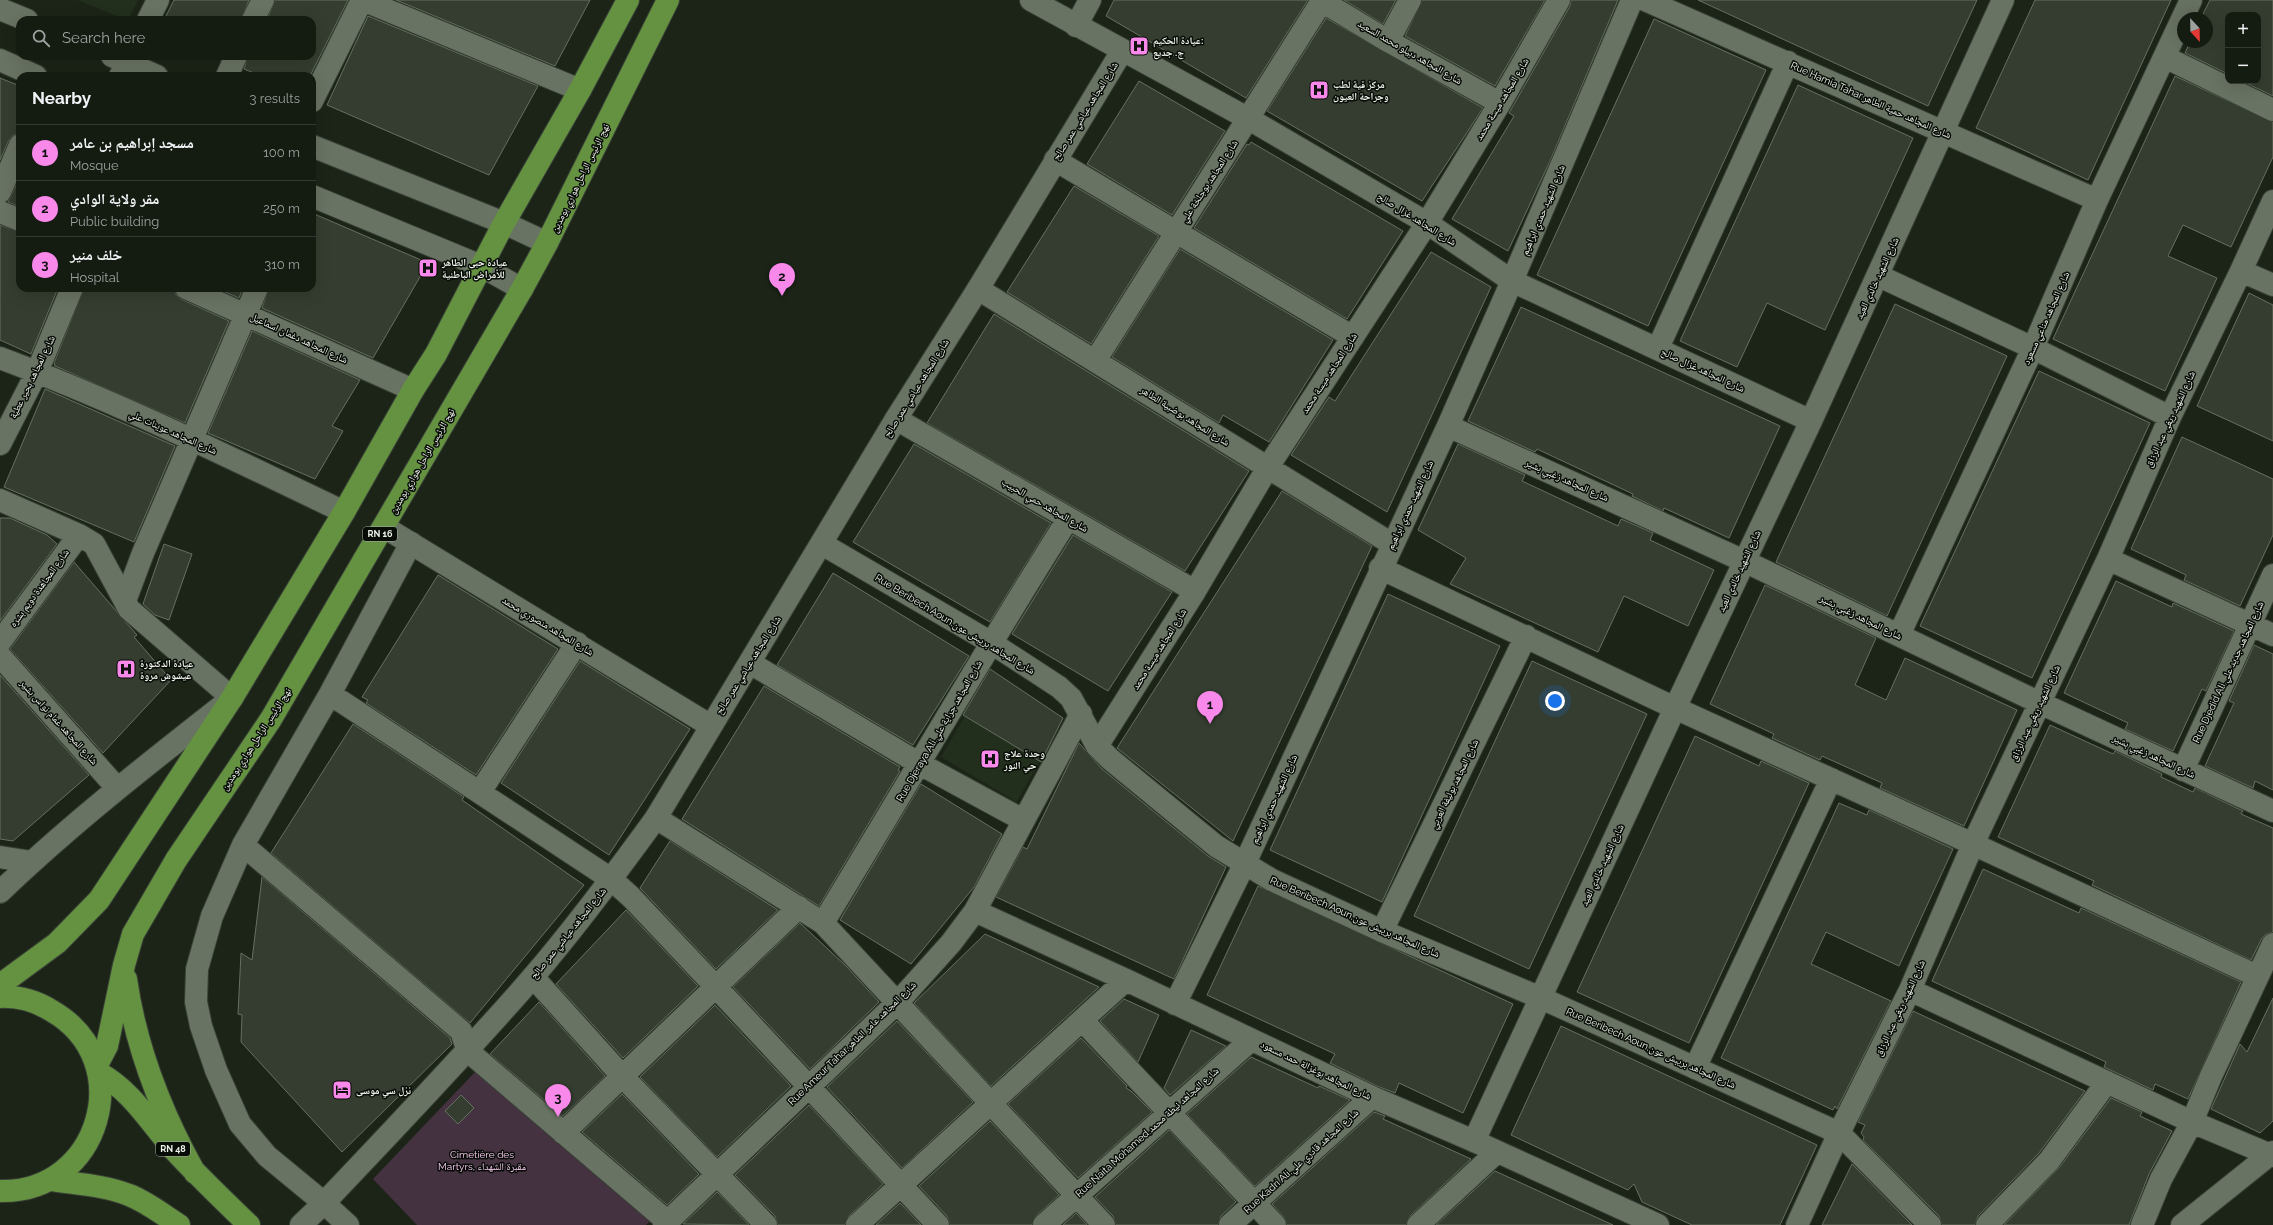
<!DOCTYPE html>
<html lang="en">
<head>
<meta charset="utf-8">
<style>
  :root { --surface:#141b11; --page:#1d241a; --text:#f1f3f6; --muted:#9da19f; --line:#333931; --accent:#f888ea }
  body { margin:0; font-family:Raleway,"Noto Naskh Arabic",sans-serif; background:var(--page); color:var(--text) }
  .controls { position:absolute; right:12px; top:12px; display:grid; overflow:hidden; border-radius:8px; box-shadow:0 4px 16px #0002 }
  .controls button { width:36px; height:36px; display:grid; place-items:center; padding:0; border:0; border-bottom:1px solid var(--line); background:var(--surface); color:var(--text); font:20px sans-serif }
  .compass { position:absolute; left:2177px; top:12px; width:36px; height:36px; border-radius:50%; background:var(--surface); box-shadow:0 4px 16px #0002; rotate:158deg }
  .you { position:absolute; left:1555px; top:701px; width:14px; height:14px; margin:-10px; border:3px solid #fff; border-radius:50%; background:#1a73e8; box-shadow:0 0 0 6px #1a73e833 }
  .badge { display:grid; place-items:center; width:26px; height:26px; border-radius:50%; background:var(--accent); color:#111; font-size:13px; font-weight:700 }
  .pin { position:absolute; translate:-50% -33px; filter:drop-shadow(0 1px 2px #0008) }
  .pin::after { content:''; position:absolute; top:21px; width:14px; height:12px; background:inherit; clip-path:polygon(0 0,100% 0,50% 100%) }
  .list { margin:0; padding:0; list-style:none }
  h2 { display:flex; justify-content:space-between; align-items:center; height:52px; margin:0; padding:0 16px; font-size:17px }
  h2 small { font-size:13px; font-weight:400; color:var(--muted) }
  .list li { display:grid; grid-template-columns:26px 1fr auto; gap:12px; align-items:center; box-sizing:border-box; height:56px; padding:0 16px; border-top:1px solid var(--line) }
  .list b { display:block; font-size:15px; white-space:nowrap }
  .list p { margin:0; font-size:13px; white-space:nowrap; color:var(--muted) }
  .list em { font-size:13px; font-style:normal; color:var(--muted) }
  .icon { flex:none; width:22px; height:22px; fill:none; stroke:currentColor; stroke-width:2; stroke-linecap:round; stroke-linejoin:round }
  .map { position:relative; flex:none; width:2273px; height:1225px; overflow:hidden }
  .search { position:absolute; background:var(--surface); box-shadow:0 4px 16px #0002; left:16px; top:16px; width:300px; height:44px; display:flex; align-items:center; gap:10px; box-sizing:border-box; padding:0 14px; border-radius:12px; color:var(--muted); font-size:15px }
  .panel { position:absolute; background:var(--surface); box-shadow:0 4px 16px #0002; left:16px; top:72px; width:300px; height:220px; border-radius:12px }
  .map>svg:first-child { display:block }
  .built { fill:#232f1d }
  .green { fill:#443241 }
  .building { fill:#343d2f; stroke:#667061 }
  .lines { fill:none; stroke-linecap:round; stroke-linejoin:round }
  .minor-casing { stroke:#394036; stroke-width:24 }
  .tertiary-casing { stroke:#394036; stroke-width:24 }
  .primary-casing { stroke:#394036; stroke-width:24 }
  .minor { stroke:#697363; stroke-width:22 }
  .tertiary { stroke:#697363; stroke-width:22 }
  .primary { stroke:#649241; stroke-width:22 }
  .labels { text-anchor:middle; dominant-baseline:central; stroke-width:3; stroke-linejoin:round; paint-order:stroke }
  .shield { fill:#080c07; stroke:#a8aea6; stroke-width:1 }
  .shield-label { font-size:9px; font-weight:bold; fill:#edf3ea }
  .poi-label { font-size:10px; font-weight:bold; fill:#edf3ea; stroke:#080c07; text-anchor:start }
  .street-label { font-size:10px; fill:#edf3ea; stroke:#080c07 }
  .park-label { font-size:10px; fill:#fccbf4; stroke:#080c07 }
</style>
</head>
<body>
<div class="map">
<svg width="2273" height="1225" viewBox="0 0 2273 1225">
  <rect width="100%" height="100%" fill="#1b2417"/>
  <path class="built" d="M78,0H138L128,20H126Z
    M965,716L1039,762L1017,802L941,757Z"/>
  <path class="green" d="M476,1071L654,1218L646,1225H417L373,1179Z"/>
  <path class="building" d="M174,0H249L241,20H164Z
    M275,0H348L310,76H261L244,69L248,56H312V20H267Z
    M396,0H590L555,66Z
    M1114,0H1308L1246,98L1106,16Z
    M1344,0H1396L1383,24Z
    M1422,0H1545L1495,86L1405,36Z
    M1571,0H1618L1550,161L1508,251L1452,219L1514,116L1509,113L1570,6Z
    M1698,0H1977L1928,106Z
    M2035,0H2171L2088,180L1976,128Z
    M2210,0H2273V96L2242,81H2258V15H2228V74L2185,53L2190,42H2207V18H2201Z
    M368,16L538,86L489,175L327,105Z
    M1326,18L1483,108L1422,201L1267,111Z
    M1654,19L1766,70L1648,326L1537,275Z
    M2175,76L2273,122V157L2231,247L2183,225L2168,256L2217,278L2165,391L2053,339Z
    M0,78L20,86V133L13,135L9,140L0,160Z
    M1139,81L1225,131L1172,215L1087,164Z
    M1798,85L1913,138L1825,330L1767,303L1737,367L1680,341Z
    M1251,142L1403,231L1347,319L1194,228L1247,144L1249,145Z
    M20,177V207L8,202Z
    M1074,186L1159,236L1091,344L1007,292Z
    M312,213L428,263L373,358L262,308L269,288H312Z
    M0,225L20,232V288H58L31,354L0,340Z
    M1180,249L1333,340L1269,442L1223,415L1219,423L1112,357Z
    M1431,252L1491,287L1387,512L1291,455L1329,397L1335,401Z
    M84,288H174L176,295L181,299L229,321L185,423L55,366L54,363Z
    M216,288H243L239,298Z
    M2249,293L2273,305V441L2197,406Z
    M1895,304L2007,356L1887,616L1776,562Z
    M1521,307L1780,426L1729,538L1664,508L1663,511L1632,496L1633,494L1537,449L1535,452L1468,421Z
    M994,314L1249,471L1185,571L927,423Z
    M252,331L360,380L332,426L343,431L315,479L208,433Z
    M2039,371L2150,423L2032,678L1920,626Z
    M45,389L175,446L134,542L4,487Z
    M2182,437L2273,479V535L2240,606L2184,580L2186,575L2131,549Z
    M914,444L1051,523L990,622L853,542Z
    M1458,444L1525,475L1522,481L1618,526L1621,519L1653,533L1650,540L1714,570L1688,626L1624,596L1598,652L1450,584L1466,558L1418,530Z
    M1282,491L1372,546L1233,841L1117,748Z
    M0,518H10L47,535L57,544L0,621Z
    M1073,535L1172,592L1108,691L1012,634Z
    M164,544L192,554L169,620L155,615L143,604Z
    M74,562L137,635L134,637L171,680L103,753L10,649Z
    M833,573L969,656L913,745L777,665Z
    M438,575L558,649L476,775L366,703L368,700L362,697Z
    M2116,581L2172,607L2173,603L2234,631L2206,691L2202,689L2173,751L2125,729L2128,723L2064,693Z
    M1765,585L1876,638L1855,685L1886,700L1905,658L2017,710L1964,826L1880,788L1882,783L1822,756L1820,760L1772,738L1774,734L1710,704Z
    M1388,594L1500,646L1382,902L1270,850Z
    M2254,645L2273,654V790L2255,781L2253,788L2205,766L2234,703L2229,701Z
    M580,661L690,729L609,855L501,783Z
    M1532,661L1647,714L1529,969L1414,916Z
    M990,669L1063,718L1041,762L963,715Z
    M0,675L89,775L13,841L0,839Z
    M764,686L900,767L898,770L900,771L819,906L682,819Z
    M353,724L464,797L462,800L584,885L470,1023L271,853Z
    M2050,725L2113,754L2115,751L2162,774L2161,777L2193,792L2195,788L2243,811L2241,814L2273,828V932L2266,934L2262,938L2251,960L2092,885L2094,881L1998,837Z
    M1695,736L1759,766L1761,761L1809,783L1689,1043L1577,992Z
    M1079,743L1102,769L1208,856L1226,867L1174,979L996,897L1023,847L1027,849Z
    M921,784L1002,834L974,887L911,964L840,920Z
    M1839,803L1867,815L1869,810L1953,849L1899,966L1826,932L1811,964L1891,1001L1837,1109L1835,1106L1833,1110L1721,1058Z
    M670,841L778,910L716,969L640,888Z
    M1983,869L2079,913L2081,908L2241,982L2188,1099L2155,1084L2153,1090L2104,1067L2106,1062L1932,981Z
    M262,877L450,1038L452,1044L342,1152L241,1042L242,1015L238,1014L241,953L252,960Z
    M1258,886L1513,1004L1463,1113L1399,1083L1395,1093L1377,1086L1330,1063L1335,1054L1207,995Z
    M626,910L698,986L623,1058L556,984Z
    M800,923L846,966L879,1002L810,1069L733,987Z
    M985,934L1099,987L991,1086L914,1003Z
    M2273,998V1121L2260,1133L2211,1109L2240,1044L2247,1052Z
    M1124,999L1159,1015L1138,1062L1100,1021Z
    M539,1002L605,1076L563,1116L490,1054Z
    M715,1005L791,1086L717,1157L640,1077Z
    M1913,1011L2085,1091L2039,1153L1978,1216L1975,1225H1942L1939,1216L1863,1140L1864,1137L1861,1133L1865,1125L1858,1122Z
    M897,1021L973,1102L902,1168L827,1087Z
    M1561,1026L1817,1145L1780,1225H1692L1642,1202L1634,1184L1628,1190L1511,1135Z
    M1191,1030L1226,1046L1170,1095L1164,1088Z
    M1081,1038L1127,1086L1126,1088L1131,1091L1152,1112L1078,1178L1008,1104Z
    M1251,1057L1318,1088L1319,1086L1350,1100L1255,1186L1187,1114Z
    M622,1094L699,1174L667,1205L582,1132Z
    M461,1095L474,1108L458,1124L445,1111Z
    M2111,1098L2142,1112L2140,1116L2172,1131L2149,1174L2129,1225H2004L2059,1168Z
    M809,1105L883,1184L849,1216L845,1225H778L775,1216L735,1175Z
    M1374,1112L1385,1116L1383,1119L1471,1159L1410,1216L1406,1225H1287L1284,1217L1272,1204Z
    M990,1121L1059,1195L1036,1216L1032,1225H950L947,1216L919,1186Z
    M1169,1130L1236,1202L1221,1216L1218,1225H1116L1113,1216L1095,1197Z
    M1852,1164L1912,1225H1822Z
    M1495,1171L1545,1194L1613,1225H1436Z
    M717,1192L749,1225L683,1224Z
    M900,1203L921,1225H876Z
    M1076,1213L1087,1225H1063Z"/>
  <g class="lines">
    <g class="minor-casing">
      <path id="minor" d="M363,0L580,90
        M1320,0L1388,41L1500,103
        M1645,0L2097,200
        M148,20L158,0
        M253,20L263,0
        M1076,26L1090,0
        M1388,41L1410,0
        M2165,57L2273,110
        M120,76L131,56
        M227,76L236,56
        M312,101L362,0
        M1055,160L1353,337
        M0,192L20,145
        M0,212L20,220
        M2241,271L2273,285
        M1879,276L2033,348L2170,417
        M186,288L413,390
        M978,289L1392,544
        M1658,348L1788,62
        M0,358C118,402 231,458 344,512
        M1095,361L1322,1
        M896,419L1195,591
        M1448,426L1744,561L2040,703L2273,811
        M0,444L37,372L72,288
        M0,500L79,535L94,544L129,609L232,698C153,760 73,822 0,892
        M2108,559L2273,635
        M1380,568L1675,708L1973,844L2257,976
        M125,601L143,553L257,288
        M1899,635L2033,348L2097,200L2191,0
        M0,642L79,535
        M0,656L117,788
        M750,663L920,764L1023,820
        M330,694L611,879L631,897L716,987L938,1225
        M1097,746L1195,591L1268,467L1427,223L1500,103L1559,0
        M2183,770L2273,575
        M480,792L577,643
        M656,818L823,923L1104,1225
        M243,845L461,1031L468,1051L668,1222
        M0,857L32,862
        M975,911L1126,980L1372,1097L1474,1141L1658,1225
        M823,923C905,789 984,652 1068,519
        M1382,931L1526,636
        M533,977L623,1077L766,1225
        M1910,990L2192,1122L2273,1156
        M1175,1004L1245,863L1448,426L1512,281L1632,0
        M1082,1020L1275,1225
        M1695,1068L1831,779
        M563,1133L799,907
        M348,1225L324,1203L267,1156L240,1124L216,1070L201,1026L196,1002L197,969L212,916L243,845L330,694L411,543
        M664,1225L898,1002L951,943L975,911L1081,714
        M857,1225L1126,980
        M1044,1225L1251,1040
        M1230,1225L1372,1097
        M1418,1225L1497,1152
        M1797,1225L1839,1133L1910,990L1973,844L2108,559L2170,417L2241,271L2273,201
        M1987,1225L2049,1161L2107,1082
        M2142,1225L2161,1179L2192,1122L2211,1076L2273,944
        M2182,1225L2273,1152"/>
    </g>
    <g class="tertiary-casing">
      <path id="tertiary" d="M1031,0L1249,119L1427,223L1512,281L1811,421
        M0,9L27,20
        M112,56L157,76
        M0,60L36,76
        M312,146L504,223L547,243
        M312,196L481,266L522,289
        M384,527L711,726
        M822,544L990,642L1059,687L1071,698L1097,746L1110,759L1216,846L1272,880L1382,931L1541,998L1839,1133L1930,1225
        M1474,1141L1675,708L1811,421L2003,0
        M301,1225L324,1203C394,1129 465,1055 532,978C576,927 616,873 656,818L896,419L978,289L1122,51"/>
    </g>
    <g class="primary-casing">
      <path id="primary" d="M126,979C136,1049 161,1112 195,1173
        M0,985L57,943L99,900L232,698L344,512L413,390L436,354L504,223L580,90L628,0
        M0,997C18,996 36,1001 52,1011C139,1061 100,1194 0,1191
        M97,1065L107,1046L124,965L133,934L176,860L271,719L522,289L547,243L668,0
        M99,1073C131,1090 151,1124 175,1151C199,1177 224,1201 249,1225
        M50,1180C76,1184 104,1185 129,1195C147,1202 162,1214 179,1225"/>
    </g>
    <use href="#minor" class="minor"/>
    <use href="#tertiary" class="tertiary"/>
    <use href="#primary" class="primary"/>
  </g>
  <defs>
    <g id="hospital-square" transform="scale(1)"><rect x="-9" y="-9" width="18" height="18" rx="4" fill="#f888ea" stroke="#080c07"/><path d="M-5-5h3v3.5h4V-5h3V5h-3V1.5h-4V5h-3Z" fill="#111"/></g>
    <g id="hotel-square" transform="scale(1)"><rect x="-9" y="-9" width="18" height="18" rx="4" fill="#f888ea" stroke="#080c07"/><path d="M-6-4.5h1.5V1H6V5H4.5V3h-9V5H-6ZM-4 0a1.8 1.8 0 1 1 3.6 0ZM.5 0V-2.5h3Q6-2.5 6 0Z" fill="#111"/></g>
  </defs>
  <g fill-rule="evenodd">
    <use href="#hospital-square" x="1139" y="46"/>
    <use href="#hospital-square" x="1319" y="90"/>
    <use href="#hospital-square" x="428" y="268"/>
    <use href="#hospital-square" x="126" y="669"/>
    <use href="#hospital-square" x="990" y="759"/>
    <use href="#hotel-square" x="342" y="1090"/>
  </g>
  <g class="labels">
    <g class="shield">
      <rect x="363" y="527" width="34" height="14" rx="3"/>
      <rect x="156" y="1142" width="34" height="14" rx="3"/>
    </g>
    <g class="shield-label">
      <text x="380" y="534">RN 16</text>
      <text x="173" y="1149">RN 48</text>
    </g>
    <g class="poi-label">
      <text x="1153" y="40">عيادة الحكيم:<tspan x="1153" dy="12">ج. جديع</tspan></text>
      <text x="1333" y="84">مركز قية لطب<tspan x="1333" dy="12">وجراحة العيون</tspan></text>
      <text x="442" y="262">عيادة حبى الطاهر<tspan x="442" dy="12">للأمراض الباطنية</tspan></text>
      <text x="140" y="663">عيادة الدكتورة<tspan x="140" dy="12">عيشوش مروة</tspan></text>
      <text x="1004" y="753">وحدة علاج<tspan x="1004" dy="12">حي النور</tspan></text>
      <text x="356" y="1090">نزل سي موسى</text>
    </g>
    <g class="street-label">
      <text transform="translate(1410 52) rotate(30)">شارع المجاهد دبيلو محمد السعيد</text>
      <text transform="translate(1502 99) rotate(-59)">شارع المجاهد ميسة محمد</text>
      <text transform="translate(1871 100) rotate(24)">Rue Hamia Tahar,شارع المجاهد حمية الطاهر</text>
      <text transform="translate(1085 111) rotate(-58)">شارع المجاهد عياشي عمر صالح</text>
      <text transform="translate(580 178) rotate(-64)">نهج الرئيس الراحل هواري بومدين</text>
      <text transform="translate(1209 181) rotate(-57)">شارع المجاهد بوجلخة علي</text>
      <text transform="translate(1543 210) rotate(-67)">شارع الشهيد حمدي ابراهيم</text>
      <text transform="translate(1417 219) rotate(32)">شارع المجاهد غزال صالح</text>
      <text transform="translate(1877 278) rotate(-65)">شارع الشهيد خالدي العيد</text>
      <text transform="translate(2046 318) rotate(-66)">شارع المجاهد مناعي مسعود</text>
      <text transform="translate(299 338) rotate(25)">شارع المجاهد دغمان اسماعيل</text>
      <text transform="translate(1703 370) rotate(25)">شارع المجاهد غزال صالح</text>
      <text transform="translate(1329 373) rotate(-57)">شارع المجاهد ميسة محمد</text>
      <text transform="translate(32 377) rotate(-64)">شارع المجاهد بحير عطية</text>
      <text transform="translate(916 388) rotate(-58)">شارع المجاهد عياشي عمر صالح</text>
      <text transform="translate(1185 416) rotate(32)">شارع المجاهد بوضبية الطاهر</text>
      <text transform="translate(2170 419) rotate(-65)">شارع الشهيد ريغي عبد الرزاق</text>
      <text transform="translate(173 432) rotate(24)">شارع المجاهد عوينات علي</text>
      <text transform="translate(422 461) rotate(-60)">نهج الرئيس الراحل هواري بومدين</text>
      <text transform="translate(1567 480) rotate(24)">شارع المجاهد زغبي بشير</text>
      <text transform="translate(1045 505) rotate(30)">شارع المجاهد حمي الحبيب</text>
      <text transform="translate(1410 505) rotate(-65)">شارع الشهيد حمدي ابراهيم</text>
      <text transform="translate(1739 571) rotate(-65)">شارع الشهيد خالدي العيد</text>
      <text transform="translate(39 588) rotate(-54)">شارع المجاهدة دويم بشره</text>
      <text transform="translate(1861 617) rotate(26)">شارع المجاهد زغبي بشير</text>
      <text transform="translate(955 624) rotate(31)">Rue Beribech Aoun,شارع المجاهد بريبش عون</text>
      <text transform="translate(548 626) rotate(31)">شارع المجاهد منصوري محمد</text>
      <text transform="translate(1159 649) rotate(-58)">شارع المجاهد ميسة محمد</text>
      <text transform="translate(748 665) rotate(-58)">شارع المجاهد عياشي عمر صالح</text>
      <text transform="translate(2228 672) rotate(-65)">Rue Djedid Ali,شارع المجاهد جديد علي</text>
      <text transform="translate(2035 713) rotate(-65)">شارع الشهيد ريغي عبد الرزاق</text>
      <text transform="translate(59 722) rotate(48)">شارع المجاهد غمام نواس بشير</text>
      <text transform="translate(939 731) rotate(-60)">Rue Djeraya Ali,شارع المجاهد جراية علي</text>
      <text transform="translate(256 739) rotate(-57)">نهج الرئيس الراحل هواري بومدين</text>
      <text transform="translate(2154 756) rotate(25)">شارع المجاهد زغبي بشير</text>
      <text transform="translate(1454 784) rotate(-64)">شارع المجاهد بوليفة العربي</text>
      <text transform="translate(1274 799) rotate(-65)">شارع الشهيد حمدي ابراهيم</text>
      <text transform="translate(1602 865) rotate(-65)">شارع الشهيد خالدي العيد</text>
      <text transform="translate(1355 917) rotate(24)">Rue Beribech Aoun,شارع المجاهد بريبش عون</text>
      <text transform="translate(568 933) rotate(-51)">شارع المجاهد عياشي عمر صالح</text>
      <text transform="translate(1900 1008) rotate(-65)">شارع الشهيد ريغي عبد الرزاق</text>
      <text transform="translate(852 1043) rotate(-44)">Rue Ameur Tahar,شارع المجاهد عامر الطاهر</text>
      <text transform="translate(1651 1048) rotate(24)">Rue Beribech Aoun,شارع المجاهد بريبش عون</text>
      <text transform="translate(1316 1070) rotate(26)">شارع المجاهد بوغزالة حمد مسعود</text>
      <text transform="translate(1147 1132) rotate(-42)">Rue Naita Mohamed,شارع المجاهد نيطة محمد</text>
      <text transform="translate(1301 1161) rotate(-42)">Rue Kadri Ali,شارع المجاهد قادري علي</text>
    </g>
    <g class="park-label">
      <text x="482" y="1154">Cimetière des<tspan x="482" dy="12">Martyrs, مقبرة الشهداء</tspan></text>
    </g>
  </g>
</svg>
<div class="controls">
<button>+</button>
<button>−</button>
</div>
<svg class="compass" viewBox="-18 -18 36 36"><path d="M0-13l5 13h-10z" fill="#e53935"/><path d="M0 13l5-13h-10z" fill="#9da19f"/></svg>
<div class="you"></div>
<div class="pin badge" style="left:1210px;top:724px">1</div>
<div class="pin badge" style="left:782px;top:296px">2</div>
<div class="pin badge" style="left:558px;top:1117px">3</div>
<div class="search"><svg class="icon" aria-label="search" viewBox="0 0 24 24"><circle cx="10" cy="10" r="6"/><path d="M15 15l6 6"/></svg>Search here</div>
<section class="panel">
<h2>Nearby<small>3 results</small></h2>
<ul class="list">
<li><span class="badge">1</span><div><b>مسجد إبراهيم بن عامر</b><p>Mosque</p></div><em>100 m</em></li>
<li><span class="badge">2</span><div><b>مقر ولاية الوادي</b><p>Public building</p></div><em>250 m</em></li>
<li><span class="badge">3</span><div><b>خلف منير</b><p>Hospital</p></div><em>310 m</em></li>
</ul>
</section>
</div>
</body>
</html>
